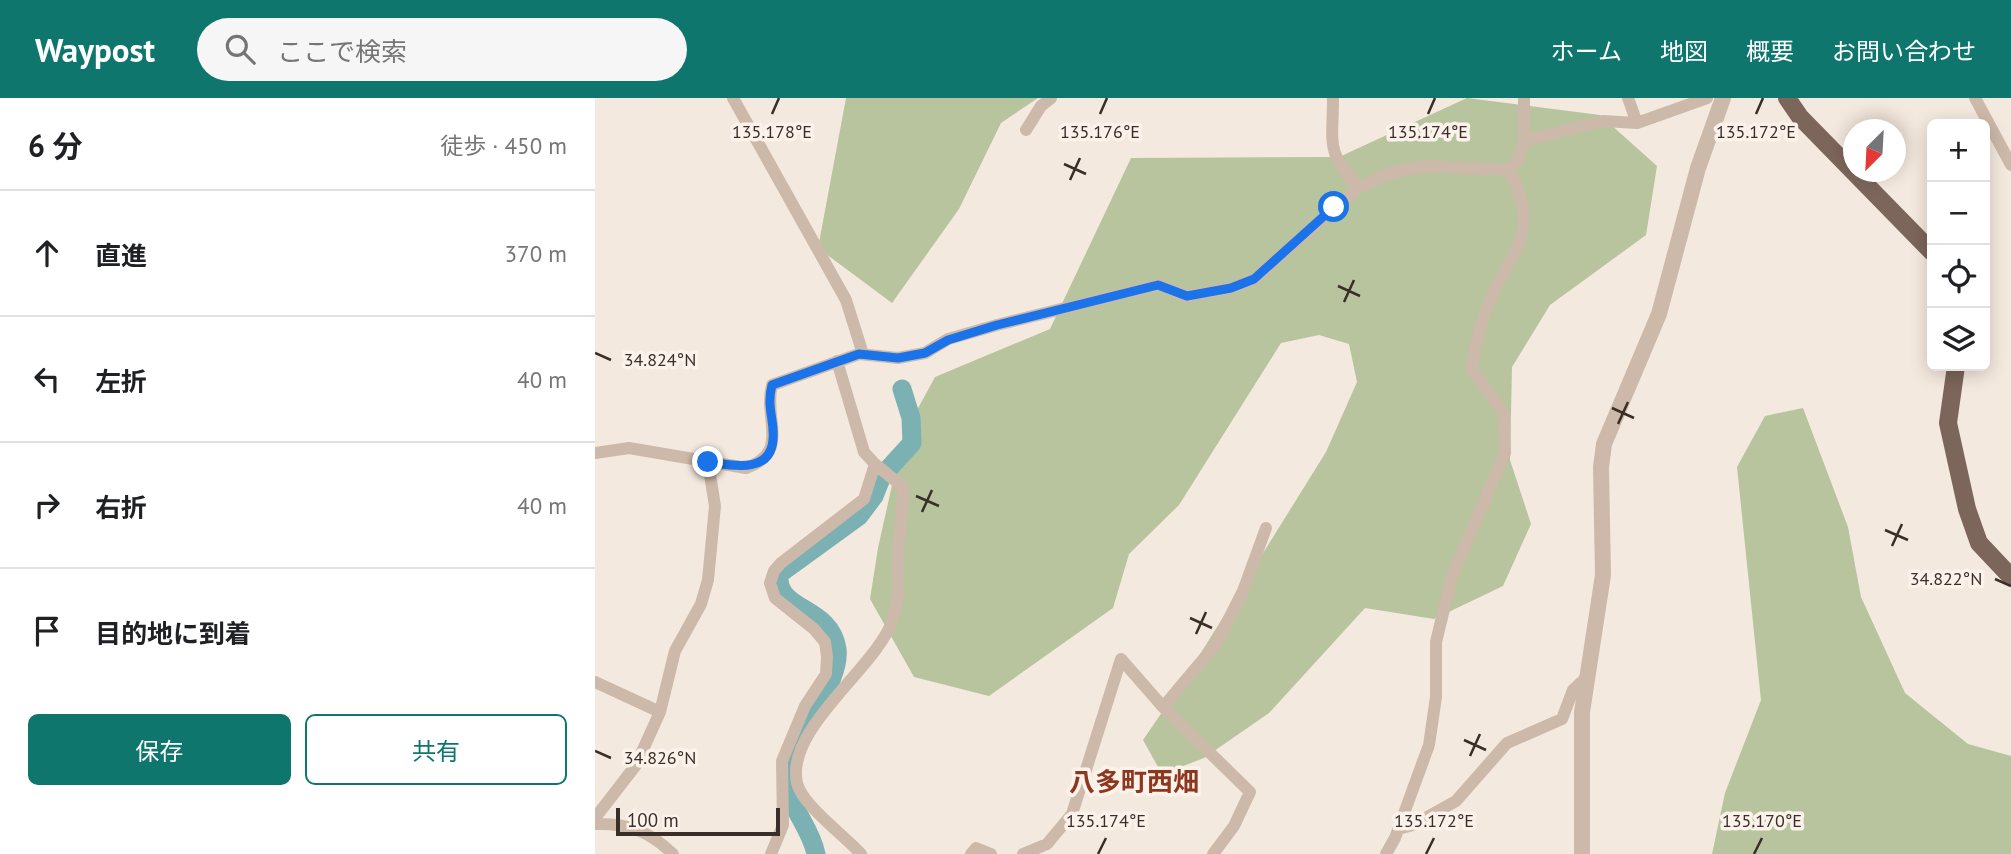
<!DOCTYPE html>
<html lang="ja">
<head>
<meta charset="utf-8">
<style>
  :root { --surface:#fff; --page:#f6f6f6; --text:#202124; --muted:#757577; --line:#e0e0e0; --accent:#0f766e }
  body { margin:0; font-family:"PT Sans","Noto Sans JP",sans-serif; background:var(--page); color:var(--text) }
  .controls { position:absolute; right:21px; top:21px; display:grid; overflow:hidden; border-radius:10px; box-shadow:0 4px 18px #0003 }
  .controls button { width:63px; height:63px; display:grid; place-items:center; padding:0; border:0; border-bottom:2px solid var(--line); background:var(--surface); color:var(--text); font:35px sans-serif }
  .compass { position:absolute; left:1248px; top:21px; width:63px; height:63px; border-radius:50%; background:var(--surface); box-shadow:0 4px 18px #0003; rotate:204deg }
  .scale { position:absolute; left:21px; bottom:18px; width:164px; box-sizing:border-box; padding-left:7px; border:4px solid #3a2e29; border-top:0; font-size:19px; line-height:24px; white-space:nowrap; color:#3a2e29; -webkit-text-stroke:5px #fbf3eb; paint-order:stroke }
  .stop { position:absolute; width:21px; height:21px; margin:-16px; border:5px solid #1a73e8; border-radius:50%; background:#fff }
  .stop.end { background:#1a73e8; border-color:#fff; box-shadow:0 2px 7px #0008 }
  .list { margin:0; padding:0; list-style:none }
  h2 { display:flex; justify-content:space-between; align-items:center; height:91px; margin:0; padding:0 28px; font-size:30px }
  h2 small { font-size:23px; font-weight:400; color:var(--muted) }
  .list li { display:grid; grid-template-columns:46px 1fr auto; gap:21px; align-items:center; box-sizing:border-box; height:126px; padding:0 28px; border-top:2px solid var(--line) }
  .list b { display:block; font-size:26px; white-space:nowrap }
  .list em { font-size:23px; font-style:normal; color:var(--muted) }
  .actions { display:flex; gap:14px; padding:21px 28px }
  .actions a { flex:1; padding:16px 0; border:2px solid var(--accent); border-radius:10px; text-align:center; font-size:24px; color:var(--accent) }
  .actions .main { background:var(--accent); color:#fff }
  .icon { flex:none; width:38px; height:38px; fill:none; stroke:currentColor; stroke-width:2; stroke-linecap:round; stroke-linejoin:round }
  .map { position:relative; flex:none; width:1416px; height:756px; overflow:hidden }
  header { display:flex; align-items:center; gap:42px; box-sizing:border-box; height:98px; padding:0 35px; background:var(--accent); color:#fff }
  header strong { font-size:33px }
  nav { display:flex; gap:38px; margin-inline-start:auto; font-size:24px }
  .search { width:490px; height:63px; background:var(--page); display:flex; align-items:center; gap:18px; box-sizing:border-box; padding:0 24px; border-radius:38px; color:var(--muted); font-size:26px }
  main { display:flex }
  aside { flex:1; background:var(--surface) }
  .map>svg:first-child { display:block }
  .green { fill:#b7c49d }
  .lines { fill:none; stroke-linecap:round; stroke-linejoin:round }
  .river { stroke:#7bb1b2; stroke-width:19 }
  .minor { stroke:#cdb9a9; stroke-width:12 }
  .tertiary { stroke:#cdb9a9; stroke-width:16 }
  .primary { stroke:#7c655a; stroke-width:18 }
  .route { stroke:#1a73e8; stroke-width:9 }
  .ticks { fill:none; stroke:#3a2e29; stroke-width:2.5 }
  .labels { text-anchor:middle; dominant-baseline:central; stroke-width:7; stroke-linejoin:round; paint-order:stroke }
  .quarter-label { font-size:26px; font-weight:bold; fill:#8d371e; stroke:#fbf3eb }
  .ticks-label { font-size:18px; text-anchor:middle; fill:#3a2e29; stroke:#fbf3eb; stroke-width:7; stroke-linejoin:round; paint-order:stroke }
</style>
</head>
<body>
<header>
<strong>Waypost</strong>
<div class="search"><svg class="icon" aria-label="search" viewBox="0 0 24 24"><circle cx="10" cy="10" r="6"/><path d="M15 15l6 6"/></svg>ここで検索</div>
<nav><a>ホーム</a><a>地図</a><a>概要</a><a>お問い合わせ</a></nav>
</header>
<main>
<aside>
<h2>6 分<small>徒歩 · 450 m</small></h2>
<ul class="list">
<li><svg class="icon" aria-label="ahead" viewBox="0 0 24 24"><path d="M12 20V5M6 11l6-6 6 6"/></svg><div><b>直進</b></div><em>370 m</em></li>
<li><svg class="icon" aria-label="left" viewBox="0 0 24 24"><path d="M17 20v-9H6M10 6l-5 5 5 5"/></svg><div><b>左折</b></div><em>40 m</em></li>
<li><svg class="icon" aria-label="right" viewBox="0 0 24 24"><path d="M7 20v-9h11M14 6l5 5-5 5"/></svg><div><b>右折</b></div><em>40 m</em></li>
<li><svg class="icon" aria-label="arrive" viewBox="0 0 24 24"><path d="M6 21V4h12l-3 4 3 4H6"/></svg><div><b>目的地に到着</b></div></li>
</ul>
<div class="actions"><a class="main">保存</a><a>共有</a></div>
</aside>
<div class="map">
<svg width="1416" height="756" viewBox="0 0 1416 756">
  <rect width="100%" height="100%" fill="#f4e9de"/>
  <path class="green" d="M251,0H443L406,25L364,111L297,205L223,150Z
    M872,0L1005,17L1062,68L1051,137L955,207L917,269L915,362L936,426L908,488L839,521L770,510L674,615L609,660L567,676L548,642L589,582L731,354L762,284L754,246L724,237L686,245L584,407L534,456L518,510L394,598L319,579L275,501L283,450L308,338L340,279L455,231L536,60L744,59Z
    M1208,310L1253,429L1266,499L1310,595L1373,646L1416,658V756H1117L1130,695L1166,602L1142,369L1170,318Z"/>
  <g class="lines">
    <path class="river" d="M221,756C216,731 197,712 194,692C187,646 247,590 242,551C236,507 180,514 184,476L264,418L279,398L287,378L317,345L316,320L307,291"/>
    <path class="minor" d="M138,0L251,202L268,256
      M738,0C738,47 730,53 764,89
      M1033,0L1042,25
      M1380,0L1416,67
      M431,32L446,8L456,0
      M929,43V0
      M914,72L922,63L929,43L1008,23L1042,25L1112,0
      M0,355L34,350L151,370C196,354 168,321 177,287L264,256L303,260L330,255L353,241L402,227L563,187L592,198L636,190L659,181L764,89L795,75L831,68L914,72
      M0,584L65,614
      M568,609L621,546L648,493L671,430
      M0,720L41,667L65,614L80,553L106,506L113,482L120,408L113,364
      M0,726C33,725 54,733 78,756
      M803,731L818,727L861,703L912,645L967,621L978,592L991,580
      M176,756L188,727L187,663L210,608L231,576L232,559L230,544L219,531L180,500L175,485L179,473L186,465L269,401L280,366L269,354L242,263
      M266,756C250,738 207,707 202,685C190,630 282,570 298,521C306,495 302,479 303,453C305,431 308,411 308,389L280,366
      M376,756L381,750L396,756
      M428,756L452,746L477,716L526,561L568,609L655,694L639,728L618,756
      M791,756L800,740L834,647L841,599V544L857,478L910,355L909,315L877,272C880,244 889,214 901,189C911,170 925,150 928,129C931,111 922,88 914,72"/>
    <path class="tertiary" d="M987,756V614L1008,477L1006,369L1009,346L1064,216L1103,70L1128,0"/>
    <path class="primary" d="M1192,0L1205,19L1337,154
      M1361,268L1353,325L1372,411L1384,445L1416,479"/>
  </g>
  <g class="lines">
    <path class="route" d="M113,364C135,367 175,377 178,342C180,322 171,310 177,287L264,256L303,260L330,255L353,242L402,227L563,187L592,198L636,190L659,181L739,109"/>
  </g>
  <path class="ticks" d="M177,16L184,0M505,16L512,0M833,16L840,0M1161,16L1168,0M469,66L491,76M475,82L485,60M743,188L765,198M749,204L759,182M0,255L16,262M1017,310L1039,320M1023,326L1033,304M321,398L344,408M327,414L337,392M1290,432L1313,442M1297,448L1307,426M1400,481L1416,488M595,520L617,530M601,536L611,514M869,642L891,652M0,653L16,660M875,658L885,636M503,756L511,740M831,756L839,740M1159,756L1167,740"/>
  <g class="labels">
    <g class="quarter-label">
      <text x="539" y="683">八多町西畑</text>
    </g>
  </g>
  <g class="ticks-label">
    <text x="177" y="40">135.178°E</text>
    <text x="505" y="40">135.176°E</text>
    <text x="833" y="40">135.174°E</text>
    <text x="1161" y="40">135.172°E</text>
    <text x="65" y="268">34.824°N</text>
    <text x="1351" y="487">34.822°N</text>
    <text x="65" y="666">34.826°N</text>
    <text x="511" y="729">135.174°E</text>
    <text x="839" y="729">135.172°E</text>
    <text x="1167" y="729">135.170°E</text>
  </g>
</svg>
<div class="controls">
<button>+</button>
<button>−</button>
<button><svg class="icon" aria-label="locate" viewBox="0 0 24 24"><circle cx="12" cy="12" r="6"/><path d="M12 2v4M12 18v4M2 12h4M18 12h4"/></svg></button>
<button><svg class="icon" aria-label="layers" viewBox="0 0 24 24"><path d="M12 4l9 5-9 5-9-5zM3 14l9 5 9-5"/></svg></button>
</div>
<svg class="compass" viewBox="-18 -18 36 36"><path d="M0-13l5 13h-10z" fill="#e53935"/><path d="M0 13l5-13h-10z" fill="#757577"/></svg>
<div class="scale">100 m</div>
<div class="stop" style="left:739px;top:109px"></div>
<div class="stop end" style="left:113px;top:364px"></div>
</div>
</main>
</body>
</html>
